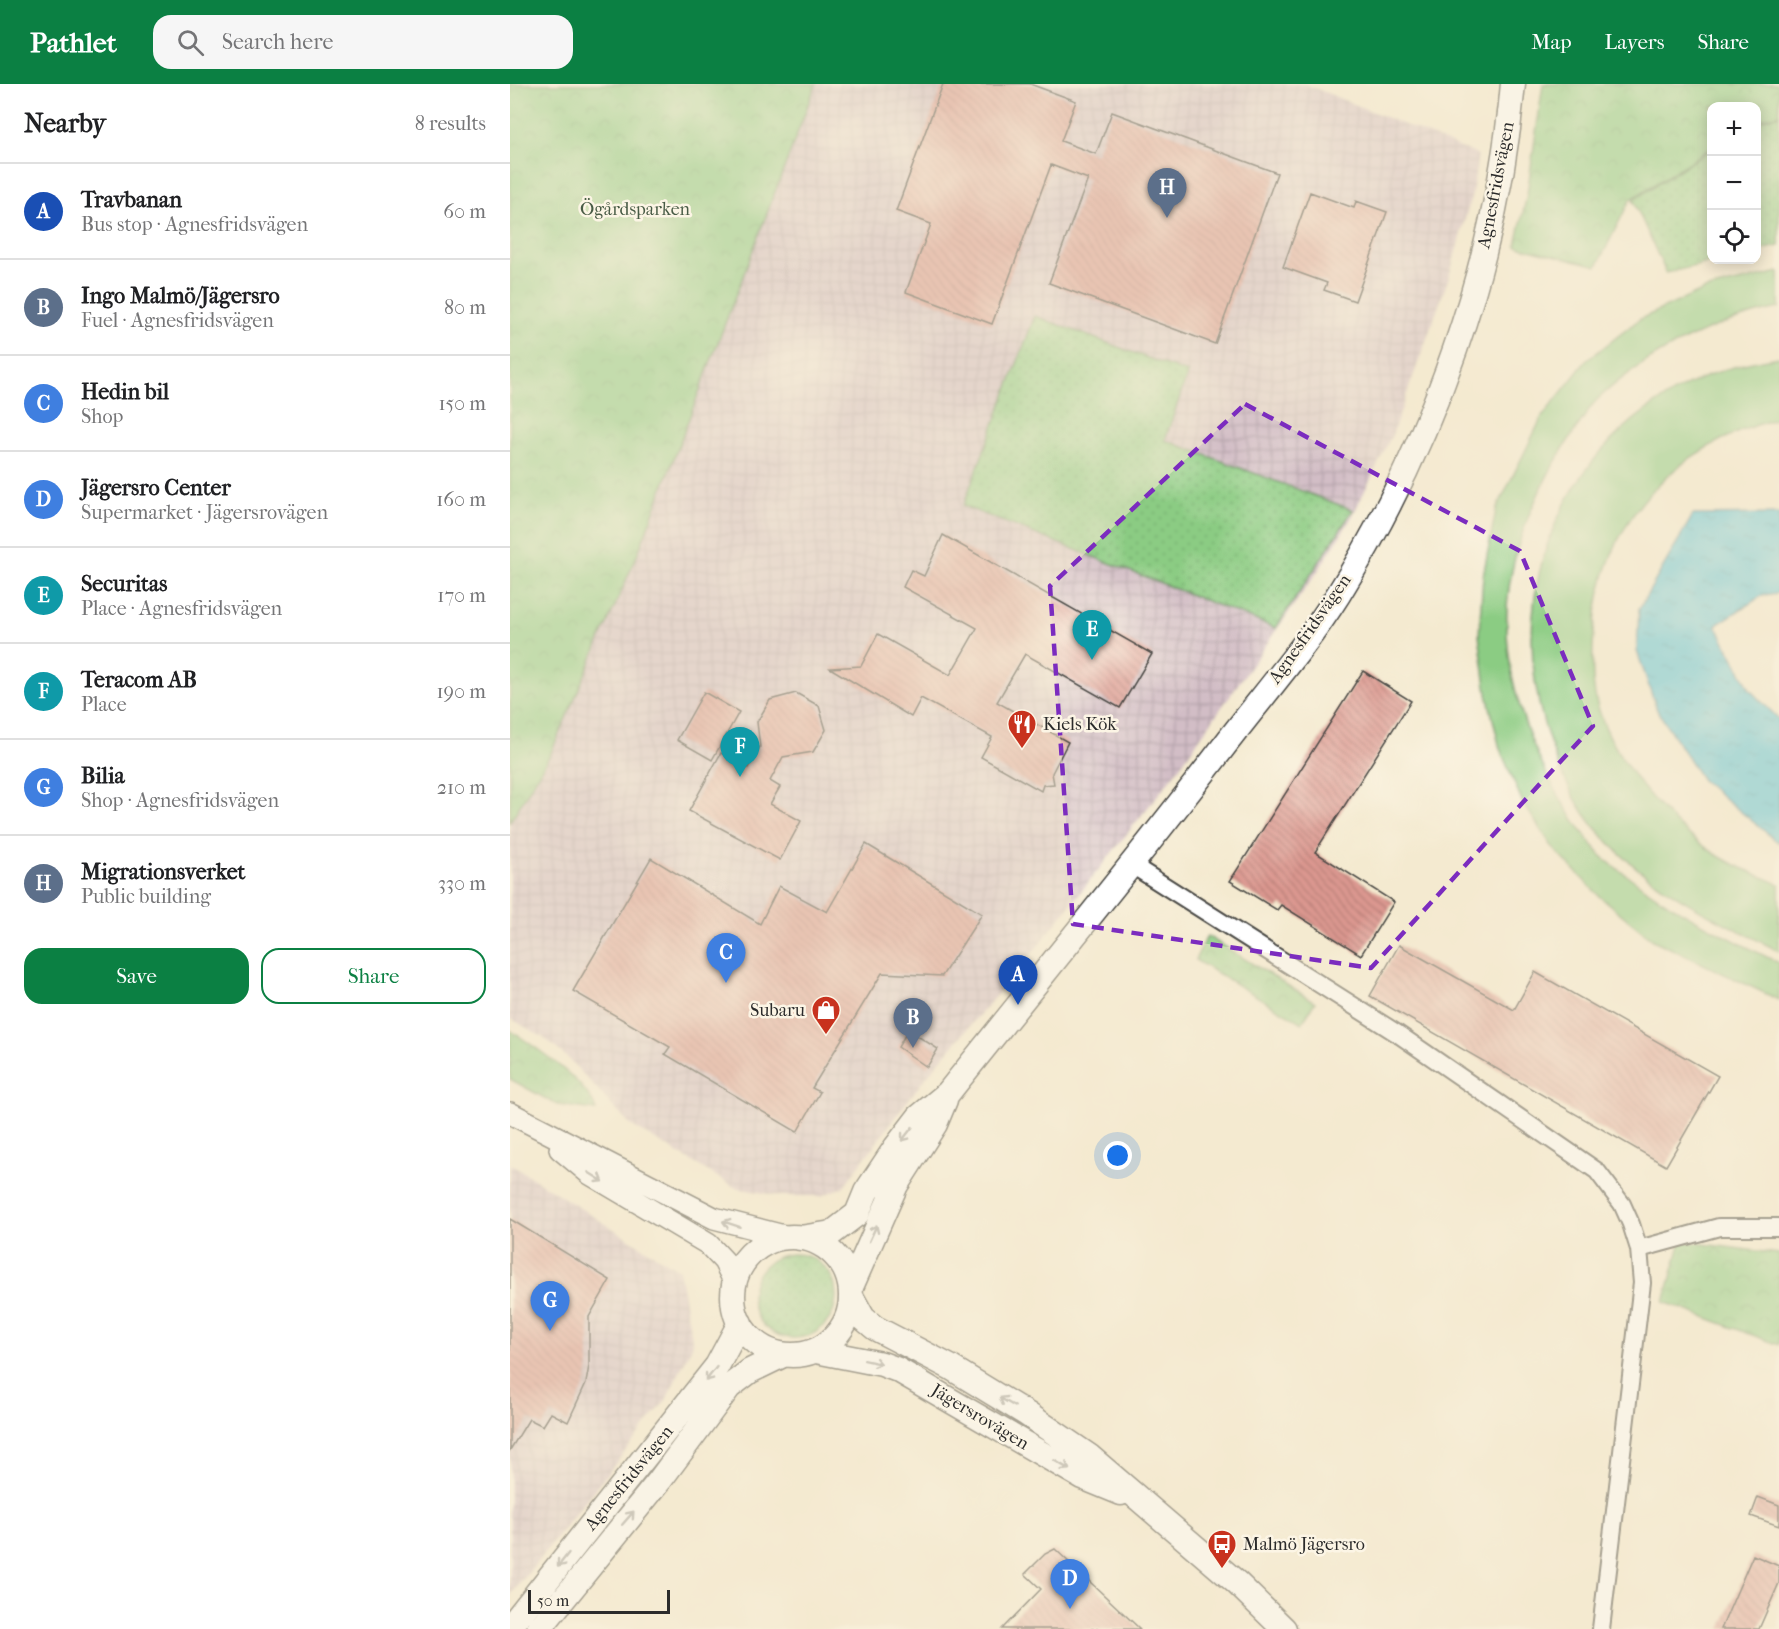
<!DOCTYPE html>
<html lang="en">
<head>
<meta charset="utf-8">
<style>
  :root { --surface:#fff; --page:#f6f6f6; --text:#202124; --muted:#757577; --line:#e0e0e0; --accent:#0b8043 }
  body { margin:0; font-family:"IM FELL French Canon",serif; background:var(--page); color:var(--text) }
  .controls { position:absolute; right:18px; top:18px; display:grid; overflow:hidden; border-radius:12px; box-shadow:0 3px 15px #0003 }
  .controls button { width:54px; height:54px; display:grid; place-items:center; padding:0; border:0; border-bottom:2px solid var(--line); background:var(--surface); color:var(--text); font:30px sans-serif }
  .scale { position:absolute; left:18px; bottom:15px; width:142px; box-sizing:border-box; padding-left:6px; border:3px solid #2b2b2b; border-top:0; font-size:16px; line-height:21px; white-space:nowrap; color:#2b2b2b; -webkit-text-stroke:4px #fcf5e5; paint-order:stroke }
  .you { position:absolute; left:608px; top:1072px; width:21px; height:21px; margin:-15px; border:4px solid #fff; border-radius:50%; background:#1a73e8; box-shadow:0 0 0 9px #1a73e833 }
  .badge { display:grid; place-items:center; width:39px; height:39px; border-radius:50%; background:var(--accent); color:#fff; font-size:20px; font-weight:700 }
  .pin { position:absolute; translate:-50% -50px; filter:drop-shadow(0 2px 3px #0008) }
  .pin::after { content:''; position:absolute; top:32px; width:21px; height:18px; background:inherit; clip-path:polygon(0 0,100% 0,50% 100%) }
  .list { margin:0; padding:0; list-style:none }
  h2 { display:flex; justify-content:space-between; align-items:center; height:78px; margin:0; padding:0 24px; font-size:26px }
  h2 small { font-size:20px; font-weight:400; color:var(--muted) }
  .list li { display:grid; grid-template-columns:39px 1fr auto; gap:18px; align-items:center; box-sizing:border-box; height:96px; padding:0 24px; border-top:2px solid var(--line) }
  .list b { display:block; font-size:22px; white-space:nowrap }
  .list p { margin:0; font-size:20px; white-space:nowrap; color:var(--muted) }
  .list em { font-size:20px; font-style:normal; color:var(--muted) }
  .actions { display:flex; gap:12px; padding:18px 24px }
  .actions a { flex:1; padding:14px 0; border:2px solid var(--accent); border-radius:18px; text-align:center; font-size:21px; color:var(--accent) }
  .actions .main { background:var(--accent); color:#fff }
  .icon { flex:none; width:33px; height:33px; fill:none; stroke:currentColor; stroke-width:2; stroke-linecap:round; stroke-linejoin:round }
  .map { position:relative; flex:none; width:1269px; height:1545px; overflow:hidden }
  header { display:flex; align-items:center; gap:36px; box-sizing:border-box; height:84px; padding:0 30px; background:var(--accent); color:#fff }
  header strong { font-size:28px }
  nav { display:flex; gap:33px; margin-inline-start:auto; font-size:21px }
  .search { width:420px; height:54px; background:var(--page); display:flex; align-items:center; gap:15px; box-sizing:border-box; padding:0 21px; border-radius:18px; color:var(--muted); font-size:22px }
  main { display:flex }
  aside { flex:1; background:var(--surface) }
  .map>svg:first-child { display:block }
  .industrial { fill:url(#industrial-grid) }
  .grass { fill:url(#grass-dots); stroke:#5b7c57; stroke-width:1.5 }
  .park { fill:url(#park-crowns); stroke:#5b7c57; stroke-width:1.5 }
  .pitch { fill:#8bcc83; stroke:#5b7c57; stroke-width:1.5 }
  .water { fill:url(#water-ripples); stroke:#447882; stroke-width:1.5 }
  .building { fill:url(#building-back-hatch) }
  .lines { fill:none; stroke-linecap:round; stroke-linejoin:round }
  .minor-casing { stroke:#494844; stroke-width:20 }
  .tertiary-casing { stroke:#494844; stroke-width:24 }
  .secondary-casing { stroke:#494844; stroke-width:27 }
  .minor { stroke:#fff; stroke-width:16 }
  .tertiary { stroke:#fff; stroke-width:21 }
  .secondary { stroke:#fff; stroke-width:24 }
  .oneway { stroke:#a0a0a0 }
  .marked { fill:none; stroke:#7b2cbf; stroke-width:4.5; stroke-dasharray:12 8; stroke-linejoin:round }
  .labels { text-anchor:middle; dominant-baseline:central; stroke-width:5; stroke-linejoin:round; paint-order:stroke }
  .street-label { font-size:18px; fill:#2b2b2b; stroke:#fcf5e5 }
  .park-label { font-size:18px; fill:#485b45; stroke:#fcf5e5 }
  .poi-label { font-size:18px; fill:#2b2b2b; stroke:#fcf5e5; text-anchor:start }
</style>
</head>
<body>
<header>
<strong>Pathlet</strong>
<div class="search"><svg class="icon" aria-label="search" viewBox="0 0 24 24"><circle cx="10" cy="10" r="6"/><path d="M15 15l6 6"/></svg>Search here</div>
<nav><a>Map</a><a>Layers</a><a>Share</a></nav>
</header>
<main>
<aside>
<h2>Nearby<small>8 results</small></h2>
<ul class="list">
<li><span class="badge" style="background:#1a4fb4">A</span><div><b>Travbanan</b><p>Bus stop · Agnesfridsvägen</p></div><em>60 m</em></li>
<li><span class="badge" style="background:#5c6f8a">B</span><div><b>Ingo Malmö/Jägersro</b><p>Fuel · Agnesfridsvägen</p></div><em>80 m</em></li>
<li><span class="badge" style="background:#3f7fe0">C</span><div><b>Hedin bil</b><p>Shop</p></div><em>150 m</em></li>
<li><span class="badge" style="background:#3f7fe0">D</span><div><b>Jägersro Center</b><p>Supermarket · Jägersrovägen</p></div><em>160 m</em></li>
<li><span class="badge" style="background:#0f9aa8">E</span><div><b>Securitas</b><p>Place · Agnesfridsvägen</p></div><em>170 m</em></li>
<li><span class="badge" style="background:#0f9aa8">F</span><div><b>Teracom AB</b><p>Place</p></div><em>190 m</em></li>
<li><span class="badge" style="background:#3f7fe0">G</span><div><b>Bilia</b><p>Shop · Agnesfridsvägen</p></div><em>210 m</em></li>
<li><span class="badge" style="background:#5c6f8a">H</span><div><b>Migrationsverket</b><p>Public building</p></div><em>330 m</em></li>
</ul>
<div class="actions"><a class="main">Save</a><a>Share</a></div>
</aside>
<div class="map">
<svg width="1269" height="1545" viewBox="0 0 1269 1545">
  <defs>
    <pattern id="industrial-grid" width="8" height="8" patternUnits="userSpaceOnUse" patternTransform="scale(1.5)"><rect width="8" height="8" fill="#d2bdc6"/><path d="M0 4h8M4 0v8" fill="none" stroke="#b4a3aa"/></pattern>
    <pattern id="grass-dots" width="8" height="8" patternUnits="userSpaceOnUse" patternTransform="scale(1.5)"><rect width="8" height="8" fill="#8bcc83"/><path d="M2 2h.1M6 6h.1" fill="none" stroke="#78af71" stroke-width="1.8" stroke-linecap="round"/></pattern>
    <pattern id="park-crowns" width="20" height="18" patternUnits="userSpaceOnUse" patternTransform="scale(1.5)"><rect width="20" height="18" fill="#8bcc83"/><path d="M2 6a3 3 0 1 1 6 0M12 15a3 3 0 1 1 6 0" fill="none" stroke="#78af71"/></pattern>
    <pattern id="water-ripples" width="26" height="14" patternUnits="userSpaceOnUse" patternTransform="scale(1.5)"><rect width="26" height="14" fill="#5dc5da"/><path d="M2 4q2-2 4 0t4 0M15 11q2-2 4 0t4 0" fill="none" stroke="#51a9bb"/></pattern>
    <pattern id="building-back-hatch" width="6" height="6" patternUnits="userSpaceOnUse" patternTransform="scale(1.5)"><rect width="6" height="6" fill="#dc9890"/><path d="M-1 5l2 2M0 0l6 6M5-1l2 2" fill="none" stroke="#b37c76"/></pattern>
  </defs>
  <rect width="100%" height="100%" fill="#fcf5e5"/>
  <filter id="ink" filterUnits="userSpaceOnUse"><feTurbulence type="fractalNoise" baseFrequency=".0167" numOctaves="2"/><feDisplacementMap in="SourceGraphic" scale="12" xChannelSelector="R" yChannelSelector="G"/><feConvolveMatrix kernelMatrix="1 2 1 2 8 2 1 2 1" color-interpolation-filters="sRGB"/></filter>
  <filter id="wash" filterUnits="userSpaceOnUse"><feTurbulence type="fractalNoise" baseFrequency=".008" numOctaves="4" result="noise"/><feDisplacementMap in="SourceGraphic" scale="24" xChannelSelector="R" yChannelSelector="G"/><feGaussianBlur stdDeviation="1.35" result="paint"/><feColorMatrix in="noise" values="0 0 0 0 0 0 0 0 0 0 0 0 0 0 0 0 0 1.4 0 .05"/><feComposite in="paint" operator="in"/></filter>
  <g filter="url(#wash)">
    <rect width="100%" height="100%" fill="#f4ead0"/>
    <path class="industrial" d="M306,0H795L968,71L962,110L939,193L882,351L842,433L806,490L666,688L524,867L412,998L333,1103L311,1112H270L226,1104L119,1040L59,975L34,954L0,934V738L40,671L128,469Z
      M0,1080L169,1186L183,1260L156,1316L0,1512Z"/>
    <path class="grass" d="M1269,31V162L1247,167V37Z
      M1201,65L1202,176H1211L1156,189L1123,116Z
      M525,232L678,289L655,356L843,426L766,544L453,422Z
      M242 1212a42 42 0 1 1 84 0a42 42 0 1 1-84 0Z"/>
    <path class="park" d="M0,0H306L128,469L40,671L0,738Z
      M1033,0H1269V30L1247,36L1246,22H1202L1201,64L1120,116L1087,182L1006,162L1017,110Z
      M697,852L805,918L792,939L685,876Z
      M0,946C24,962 78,998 86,1026L47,1021L0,995Z
      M1171,1157L1269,1170V1261L1154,1218Z"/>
    <path class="pitch" d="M1269,188V224C1204,237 1139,268 1090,313C1081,320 1075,333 1068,342C1031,395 1001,459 997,524C993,612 1034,703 1089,769C1096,778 1108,785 1118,792C1164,827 1217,853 1269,879V916L1143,856L1089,812L1043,764L1013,719L990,665L977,610L969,551L973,492L986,426L1032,333L1076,277L1130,235L1194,206Z
      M1269,273V334C1162,364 1093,434 1084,548C1082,571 1081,598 1087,620C1103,677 1158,740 1207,771C1226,783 1249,791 1269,800V867C1200,832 1120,795 1074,729C1057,704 1044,672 1035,643C984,469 1088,299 1269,273Z"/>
    <path class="water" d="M1269,430V509L1253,511L1206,541L1241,607L1269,635V759L1192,696L1147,626L1127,567L1129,525L1183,431Z"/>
    <g id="blocks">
      <path class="building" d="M433,0H520L566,17L551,57L586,70L602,28L767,89L705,260L539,199L578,95L541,81L482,240L396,208L421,140L386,127Z
        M800,108L844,124L846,117L877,128L845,217L814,206L817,199L773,183Z
        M433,451L642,570L610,624L515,570L487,618L558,658L542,689L544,700L533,701L531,707L471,673L482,653L411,614L401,633L320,584L351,582L368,550L440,591L467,544L393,503L401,486L414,492Z
        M853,587L901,617L805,768L884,818L851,871L771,821L767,826L720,797Z
        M194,608L229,628L202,676L167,656Z
        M286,609L309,622L316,646L303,668L273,673L260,697L270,703L260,720L291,737L270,776L179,727L211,669L238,684L250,663L247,638L260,616Z
        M356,760L472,830L432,892L372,889L302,1004L310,1008L287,1048L155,970L160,963L63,907L141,774L250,840L269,802L317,828Z
        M889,861L1004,926L1025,888L1208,992L1156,1082L860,912Z
        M398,946L428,965L417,983L388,963Z
        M0,1135L100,1196L79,1233V1282L76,1299L58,1338L41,1329L33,1342L19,1335L0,1366Z
        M1248,1413L1269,1421V1442L1241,1432Z
        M545,1465L630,1545H492L531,1505L515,1490L535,1470Z
        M1243,1471L1269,1482V1499L1249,1545H1211Z"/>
    </g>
  </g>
  <g filter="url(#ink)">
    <use href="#blocks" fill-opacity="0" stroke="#494844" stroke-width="1.5"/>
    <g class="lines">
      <g class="minor-casing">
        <path id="minor" d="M622,781L888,950L1087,1087L1112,1120L1121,1140L1129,1165L1132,1199L1091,1545
          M1129,1165L1209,1143H1269"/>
      </g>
      <g class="tertiary-casing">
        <path id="tertiary" d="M0,1029L204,1134L278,1153
          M50,1065L80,1090L198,1160L214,1177L225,1199"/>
      </g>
      <g class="secondary-casing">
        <path id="secondary" d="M223 1212a59 59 0 1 1 118 0a59 59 0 1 1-118 0Z
          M290,1154L322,1149L347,1130L356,1108L386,1063L409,1033L438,1009C531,892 627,776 718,657C755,609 796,562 828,511C923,358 987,179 1003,0
          M341,1203L386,1101L425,1040L435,1016
          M342,1214L353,1234L365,1244L440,1283L517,1330L580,1373L727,1499L774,1545
          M306,1267L372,1280L388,1286L572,1393L611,1409
          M0,1543L207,1282L230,1239
          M29,1545L150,1396L219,1303L240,1287L273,1271"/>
      </g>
      <use href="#minor" class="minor"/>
      <use href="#tertiary" class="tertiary"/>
      <use href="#secondary" class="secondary"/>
    </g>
    <defs><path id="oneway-shaft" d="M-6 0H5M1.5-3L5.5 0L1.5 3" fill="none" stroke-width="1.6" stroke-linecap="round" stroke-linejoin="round" transform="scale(1.5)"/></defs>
    <g class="oneway">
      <use href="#oneway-shaft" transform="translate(397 1050) rotate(128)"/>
      <use href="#oneway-shaft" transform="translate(86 1093) rotate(32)"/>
      <use href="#oneway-shaft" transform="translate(221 1140) rotate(-162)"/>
      <use href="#oneway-shaft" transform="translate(363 1149) rotate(-65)"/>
      <use href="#oneway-shaft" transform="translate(363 1278) rotate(12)"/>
      <use href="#oneway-shaft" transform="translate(201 1290) rotate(128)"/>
      <use href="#oneway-shaft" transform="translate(497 1318) rotate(-150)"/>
      <use href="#oneway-shaft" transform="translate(552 1381) rotate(31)"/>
      <use href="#oneway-shaft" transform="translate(118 1434) rotate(-49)"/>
      <use href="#oneway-shaft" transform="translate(53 1476) rotate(128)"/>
    </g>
  </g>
  <path d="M0 0H1269V1545H0ZM735,320L1010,467L1083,642L861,884L563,840L540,502Z" fill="#f4ead0" fill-opacity=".55" fill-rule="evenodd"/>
  <path class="marked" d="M735,320L1010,467L1083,642L861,884L563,840L540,502Z"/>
  <defs>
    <g id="restaurant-pin" transform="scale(1.5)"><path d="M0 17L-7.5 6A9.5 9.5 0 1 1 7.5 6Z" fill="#c8321e" stroke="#fcf5e5"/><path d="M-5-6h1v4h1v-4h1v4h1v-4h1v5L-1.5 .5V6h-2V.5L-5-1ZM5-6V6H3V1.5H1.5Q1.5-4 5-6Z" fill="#fff"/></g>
    <g id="shop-pin" transform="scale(1.5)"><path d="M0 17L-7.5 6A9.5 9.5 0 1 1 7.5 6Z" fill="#c8321e" stroke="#fcf5e5"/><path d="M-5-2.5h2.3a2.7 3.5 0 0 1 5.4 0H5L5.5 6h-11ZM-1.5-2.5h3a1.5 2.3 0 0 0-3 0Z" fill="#fff"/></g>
    <g id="bus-pin" transform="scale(1.5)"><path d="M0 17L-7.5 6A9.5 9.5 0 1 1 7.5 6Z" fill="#c8321e" stroke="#fcf5e5"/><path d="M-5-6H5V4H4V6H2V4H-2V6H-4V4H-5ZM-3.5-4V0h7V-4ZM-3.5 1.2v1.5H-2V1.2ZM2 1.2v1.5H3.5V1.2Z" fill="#fff"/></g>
  </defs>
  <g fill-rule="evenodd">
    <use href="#restaurant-pin" x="512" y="640"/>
    <use href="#shop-pin" x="316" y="926"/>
    <use href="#bus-pin" x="712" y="1460"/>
  </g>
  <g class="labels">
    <g class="street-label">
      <text transform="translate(986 101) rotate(-79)">Agnesfridsvägen</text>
      <text transform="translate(800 545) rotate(-55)">Agnesfridsvägen</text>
      <text transform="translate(470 1333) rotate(31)">Jägersrovägen</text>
      <text transform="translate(119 1394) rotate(-51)">Agnesfridsvägen</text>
    </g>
    <g class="park-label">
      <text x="125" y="125">Ögårdsparken</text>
    </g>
    <g class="poi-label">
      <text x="533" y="640">Kiels Kök</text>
      <text x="295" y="926" text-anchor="end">Subaru</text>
      <text x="733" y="1460">Malmö Jägersro</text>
    </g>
  </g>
</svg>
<div class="controls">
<button>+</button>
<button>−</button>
<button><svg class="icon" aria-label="locate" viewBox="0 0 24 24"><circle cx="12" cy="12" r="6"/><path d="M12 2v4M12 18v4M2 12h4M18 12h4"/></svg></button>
</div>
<div class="scale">50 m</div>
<div class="you"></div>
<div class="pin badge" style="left:508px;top:921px;background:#1a4fb4">A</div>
<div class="pin badge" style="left:403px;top:964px;background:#5c6f8a">B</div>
<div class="pin badge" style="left:216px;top:899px;background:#3f7fe0">C</div>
<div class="pin badge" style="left:560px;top:1525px;background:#3f7fe0">D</div>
<div class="pin badge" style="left:582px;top:576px;background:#0f9aa8">E</div>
<div class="pin badge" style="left:230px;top:693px;background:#0f9aa8">F</div>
<div class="pin badge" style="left:40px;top:1247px;background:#3f7fe0">G</div>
<div class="pin badge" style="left:657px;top:134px;background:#5c6f8a">H</div>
</div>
</main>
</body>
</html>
